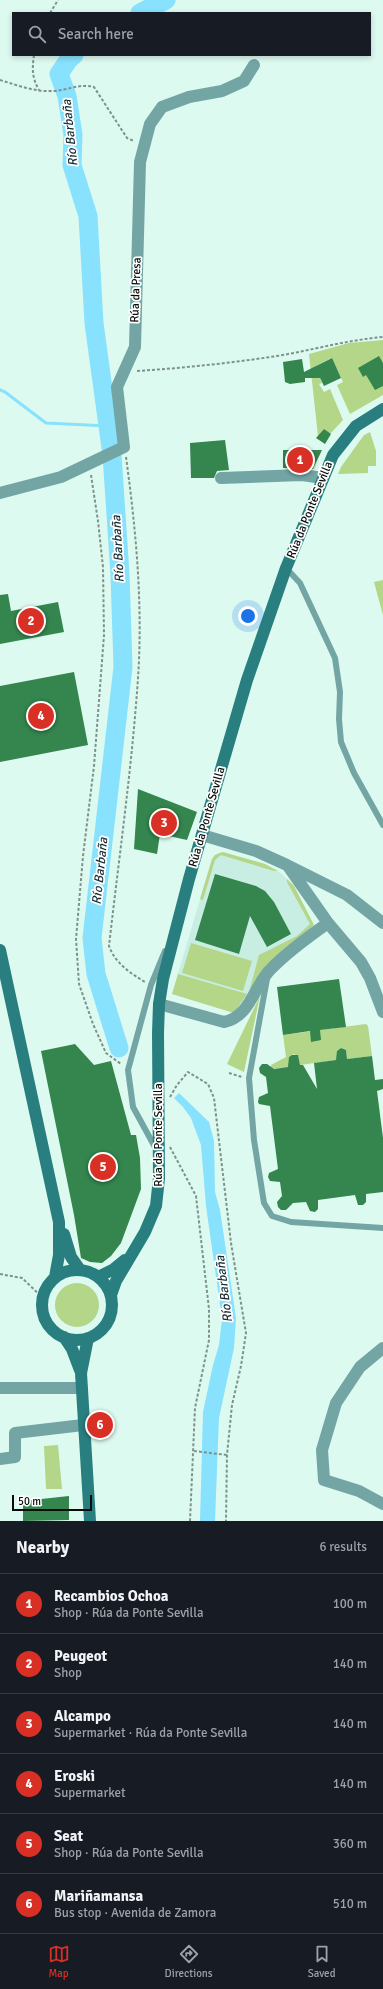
<!DOCTYPE html>
<html lang="en">
<head>
<meta charset="utf-8">
<style>
  :root { --surface:#171b24; --page:#242831; --text:#f1f3f6; --muted:#9ea1a6; --line:#363941; --accent:#d93025 }
  body { margin:0; font-family:Signika,sans-serif; background:var(--page); color:var(--text) }
  .scale { position:absolute; left:12px; bottom:10px; width:80px; box-sizing:border-box; padding-left:4px; border:2px solid #050e0b; border-top:0; font-size:11px; line-height:14px; white-space:nowrap; color:#050e0b; -webkit-text-stroke:3px #fff; paint-order:stroke }
  .you { position:absolute; left:248px; top:616px; width:14px; height:14px; margin:-10px; border:3px solid #fff; border-radius:50%; background:#1a73e8; box-shadow:0 0 0 6px #1a73e833 }
  .badge { display:grid; place-items:center; width:26px; height:26px; border-radius:50%; background:var(--accent); color:#fff; font-size:13px; font-weight:700 }
  .pin { position:absolute; translate:-50% -50%; border:2px solid #fff; box-shadow:0 1px 4px #0006 }
  .list { margin:0; padding:0; list-style:none }
  h2 { display:flex; justify-content:space-between; align-items:center; height:52px; margin:0; padding:0 16px; font-size:17px }
  h2 small { font-size:13px; font-weight:400; color:var(--muted) }
  .list li { display:grid; grid-template-columns:26px 1fr auto; gap:12px; align-items:center; box-sizing:border-box; height:60px; padding:0 16px; border-top:1px solid var(--line) }
  .list b { display:block; font-size:15px; white-space:nowrap }
  .list p { margin:0; font-size:13px; white-space:nowrap; color:var(--muted) }
  .list em { font-size:13px; font-style:normal; color:var(--muted) }
  .icon { flex:none; width:22px; height:22px; fill:none; stroke:currentColor; stroke-width:2; stroke-linecap:round; stroke-linejoin:round }
  .map { position:relative; flex:none; width:383px; height:1521px; overflow:hidden }
  .search { position:absolute; background:var(--surface); box-shadow:0 2px 6px #0003; left:12px; right:12px; top:12px; height:44px; display:flex; align-items:center; gap:10px; box-sizing:border-box; padding:0 14px; border-radius:0px; color:var(--muted); font-size:15px }
  .sheet { height:412px; background:var(--surface) }
  nav { display:flex; justify-content:space-around; align-items:center; box-sizing:border-box; height:56px; border-top:1px solid var(--line); background:var(--surface); font-size:11px; color:var(--muted) }
  nav a { display:grid; justify-items:center; gap:2px }
  nav .on { color:var(--accent) }
  .map>svg:first-child { display:block }
  .built { fill:#c8ede2 }
  .green { fill:#b3d688 }
  .water { fill:#88e1fd }
  .lines { fill:none; stroke-linecap:round; stroke-linejoin:round }
  .stream { stroke:#88e1fd; stroke-width:3 }
  .river { stroke:#88e1fd; stroke-width:19 }
  .building { fill:#34854e }
  .path { stroke:#7e928b; stroke-width:2; stroke-dasharray:3 2; stroke-linecap:butt }
  .lane { stroke:#73a5a5; stroke-width:6 }
  .street { stroke:#73a5a5; stroke-width:12 }
  .secondary { stroke:#297e80; stroke-width:12 }
  .labels { text-anchor:middle; dominant-baseline:central; stroke-width:3.5; stroke-linejoin:round; paint-order:stroke }
  .street-label { font-size:12px; fill:#050e0b; stroke:#fff }
  .water-label { font-size:13px; font-style:italic; fill:#182d33; stroke:#fff }
</style>
</head>
<body>
<div class="map">
<svg width="383" height="1521" viewBox="0 0 383 1521">
  <rect width="100%" height="100%" fill="#ddfaf0"/>
  <path class="built" d="M220,852L265,864L282,874L294,886L314,925L266,967L234,1013L172,994L212,859L215,855Z"/>
  <path class="green" d="M383,340V395L350,414L337,385L343,382L331,358L314,367L322,383L319,384L324,392L330,389L343,420L330,434L324,429L318,436L309,354L349,343Z
    M370,432L376,451V466H368V473L338,474L341,467L364,435Z
    M383,580V615L374,582Z
    M223,852L265,864L278,871H274L221,855L215,860L203,900L200,899L212,859L215,855Z
    M287,879L294,886L314,925L266,967L249,992L259,955L297,936L310,924L287,882Z
    M191,943L252,961L243,991L182,973Z
    M178,974L247,994L234,1013L172,994Z
    M260,996L244,1072L227,1064Z
    M366,1024L368,1026L372,1056L347,1059L346,1050L341,1048L337,1051V1060L300,1065L298,1057L294,1054L289,1057L290,1067L271,1069V1065L286,1057L283,1035Z
    M55 1305a22 22 0 1 1 44 0a22 22 0 1 1-44 0Z
    M58,1445L62,1489H46L44,1446Z"/>
  <path class="water" d="M179,1093L209,1122L214,1141L215,1192L220,1210L236,1318L234,1348L219,1418L215,1521H200L203,1412L213,1365L219,1345L222,1319L206,1206L201,1145L191,1118L183,1107L174,1098Z"/>
  <g class="lines">
    <path class="stream" d="M0,390L5,392L46,423L108,426"/>
    <path class="river" d="M140,13L166,0
      M74,55L69,59L59,74L67,96L73,135L72,165L88,216L94,323L112,455L120,574L123,667L92,938L96,974L119,1048"/>
  </g>
  <path class="building" d="M379,356L383,363V386L375,390L366,375L363,377L358,368Z
    M332,358L341,378L324,386L320,378H305V382L290,384L285,382L283,362L302,359L304,372Z
    M324,429L331,434L325,444L316,438Z
    M225,440L229,470L217,471L214,478H191L190,443Z
    M283,450H322L313,469L283,468Z
    M8,594L11,611L58,602L64,632L0,644V595Z
    M74,672L88,745L0,762V686Z
    M138,789L197,812L187,840L160,834L157,854L134,849Z
    M215,874L256,886L265,891L274,902L291,934L267,947L250,916L239,954L195,940Z
    M339,979L346,1027L320,1030L321,1040L311,1042L310,1031L283,1035L277,987Z
    M75,1044L94,1065L111,1061L131,1135H136L140,1158L141,1189L121,1243L111,1256L102,1263L90,1262L81,1258L74,1215L41,1051Z
    M341,1048L346,1050L347,1059L372,1056L375,1080L383,1079V1089L377,1091L383,1138V1192L366,1194V1202L363,1205H358L355,1195L318,1200V1209L315,1212L310,1211L306,1202L293,1203L286,1210H281L278,1207L277,1202L282,1196L280,1182L270,1181L268,1177L269,1173L278,1169L270,1106L259,1104L258,1102L259,1097L268,1093L266,1077L260,1073L259,1068L262,1064H267L274,1069L288,1067L289,1057L292,1055H298L300,1065H303L317,1089L314,1063L336,1060L337,1051Z
    M69,1496V1520L23,1521V1501Z"/>
  <g class="lines">
    <path class="path" d="M50,13L58,0
      M34,55C32,69 32,78 39,90
      M0,80C17,85 34,92 52,91C67,91 79,83 94,87L127,138L134,141
      M137,371C184,368 231,363 277,356C313,350 347,340 383,337
      M126,457C136,530 143,605 138,678C132,767 119,857 109,946C115,963 130,973 145,982
      M91,475L98,521L103,567L104,635L94,766L83,856L76,939L79,984L93,1024L106,1053L121,1064
      M229,1073L242,1077
      M170,1097L177,1085L188,1072L208,1084L214,1098L231,1243L246,1333L241,1366L232,1405L227,1455L226,1521
      M170,1147L196,1196L209,1309V1340L195,1408L190,1521
      M0,1274L22,1278L43,1298
      M194,1451L227,1455"/>
    <path class="lane" d="M286,568L300,583L335,658L340,692L339,719L341,742L354,773L383,825
      M267,979L249,1078L254,1140L264,1203L272,1216L291,1222L383,1228
      M156,1149L133,1107L128,1070L151,985L165,951"/>
    <path class="street" d="M221,478L302,475L323,478
      M0,493L61,477L124,447L117,387L135,347L140,162L150,124L162,107L189,97L222,91L244,81L254,65
      M202,835L256,851L287,865L347,895L383,923
      M288,866L328,923L361,962L370,978L383,1012
      M159,1004L224,1022C250,1017 254,986 270,970C287,952 308,937 328,923
      M383,1348L360,1367L336,1403L322,1450L324,1480L359,1491L383,1504
      M0,1388H82
      M0,1459L15,1457V1433L83,1425"/>
    <path class="secondary" d="M0,950L59,1222V1255L55,1277
      M64,1234L71,1257L80,1270
      M42 1305a35 35 0 1 1 70 0a35 35 0 1 1-70 0Z
      M98,1277L114,1269L125,1260
      M111,1295L116,1281L145,1232L156,1206L159,1178L158,1033L159,1004L163,979L189,879L247,680L286,568L333,455L356,426L383,409
      M64,1337L72,1349L80,1370
      M88,1338L81,1373L90,1521"/>
  </g>
  <g class="labels">
    <g class="street-label">
      <text transform="translate(136 290) rotate(-88)">Rúa da Presa</text>
      <text transform="translate(310 510) rotate(-68)">Rúa da Ponte Sevilla</text>
      <text transform="translate(207 817) rotate(-74)">Rúa da Ponte Sevilla</text>
      <text transform="translate(158 1135) rotate(-90)">Rúa da Ponte Sevilla</text>
    </g>
    <g class="water-label">
      <text transform="translate(70 133) rotate(-96)">Río Barbaña</text>
      <text transform="translate(118 549) rotate(-93)">Río Barbaña</text>
      <text transform="translate(100 871) rotate(-84)">Río Barbaña</text>
      <text transform="translate(224 1289) rotate(-97)">Río Barbaña</text>
    </g>
  </g>
</svg>
<div class="scale">50 m</div>
<div class="you"></div>
<div class="pin badge" style="left:300px;top:460px">1</div>
<div class="pin badge" style="left:31px;top:621px">2</div>
<div class="pin badge" style="left:164px;top:823px">3</div>
<div class="pin badge" style="left:41px;top:716px">4</div>
<div class="pin badge" style="left:103px;top:1167px">5</div>
<div class="pin badge" style="left:100px;top:1425px">6</div>
<div class="search"><svg class="icon" aria-label="search" viewBox="0 0 24 24"><circle cx="10" cy="10" r="6"/><path d="M15 15l6 6"/></svg>Search here</div>
</div>
<section class="sheet">
<h2>Nearby<small>6 results</small></h2>
<ul class="list">
<li><span class="badge">1</span><div><b>Recambios Ochoa</b><p>Shop · Rúa da Ponte Sevilla</p></div><em>100 m</em></li>
<li><span class="badge">2</span><div><b>Peugeot</b><p>Shop</p></div><em>140 m</em></li>
<li><span class="badge">3</span><div><b>Alcampo</b><p>Supermarket · Rúa da Ponte Sevilla</p></div><em>140 m</em></li>
<li><span class="badge">4</span><div><b>Eroski</b><p>Supermarket</p></div><em>140 m</em></li>
<li><span class="badge">5</span><div><b>Seat</b><p>Shop · Rúa da Ponte Sevilla</p></div><em>360 m</em></li>
<li><span class="badge">6</span><div><b>Mariñamansa</b><p>Bus stop · Avenida de Zamora</p></div><em>510 m</em></li>
</ul>
</section>
<nav>
<a class="on"><svg class="icon" aria-label="map" viewBox="0 0 24 24"><path d="M3 6l6-2 6 2 6-2v14l-6 2-6-2-6 2zM9 4v14M15 6v14"/></svg>Map</a>
<a><svg class="icon" aria-label="directions" viewBox="0 0 24 24"><path d="M12 3l9 9-9 9-9-9zM9 14v-3h6M13 9l2 2-2 2"/></svg>Directions</a>
<a><svg class="icon" aria-label="saved" viewBox="0 0 24 24"><path d="M7 4h10v16l-5-4-5 4z"/></svg>Saved</a>
</nav>
</body>
</html>
